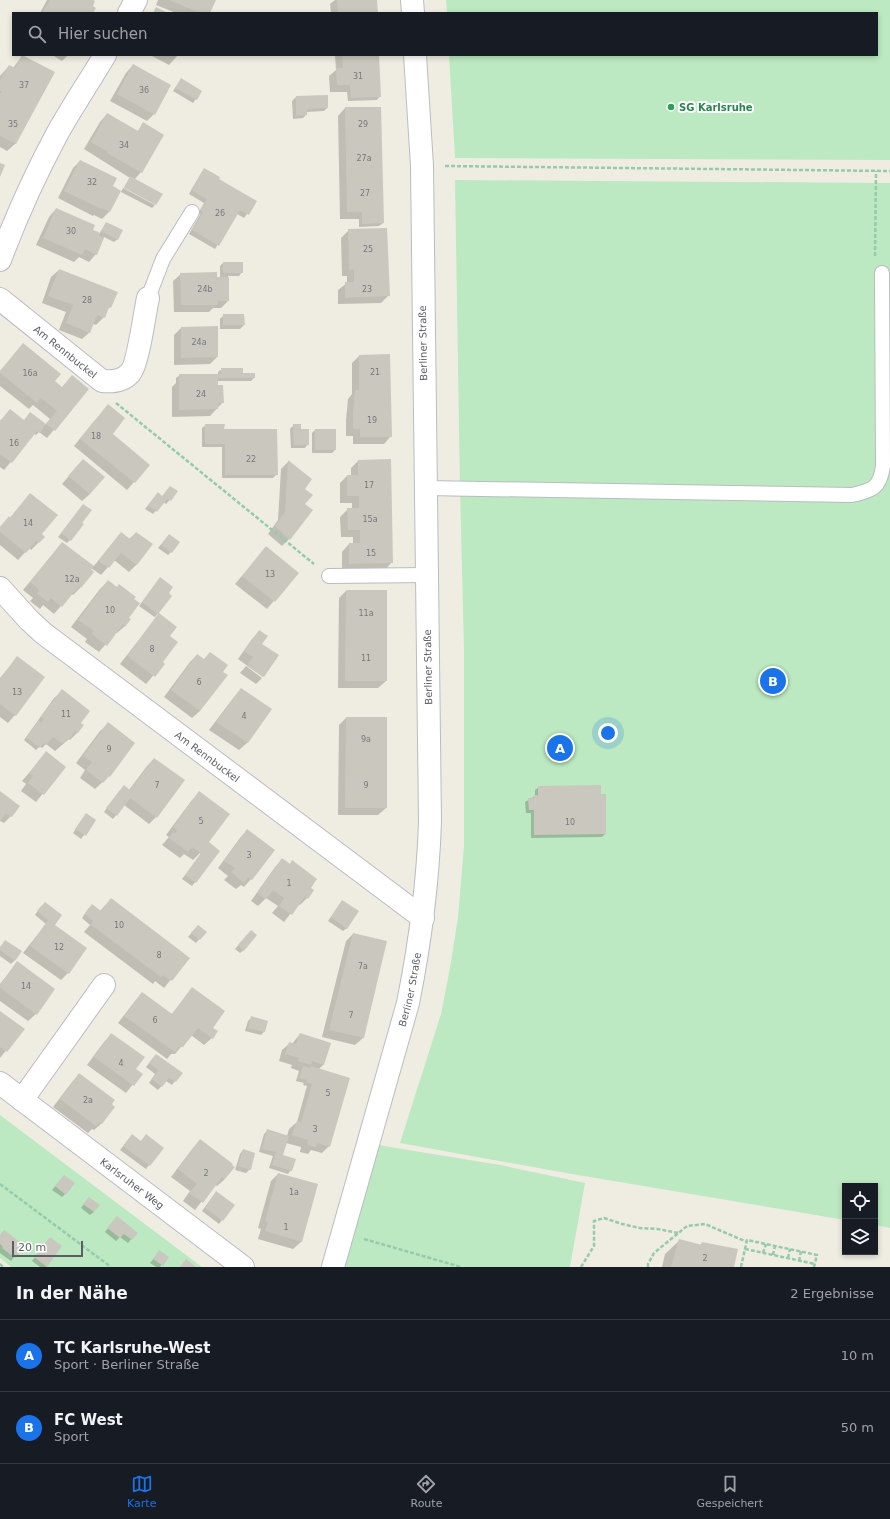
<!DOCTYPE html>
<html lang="de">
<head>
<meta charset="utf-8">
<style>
  :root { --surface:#171b24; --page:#242831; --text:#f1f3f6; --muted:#9ea1a6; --line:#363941; --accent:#1a73e8 }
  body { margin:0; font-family:"DejaVu Sans",sans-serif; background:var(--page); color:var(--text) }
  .controls { position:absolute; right:12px; bottom:12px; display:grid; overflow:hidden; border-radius:0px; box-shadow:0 2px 6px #0003 }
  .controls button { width:36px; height:36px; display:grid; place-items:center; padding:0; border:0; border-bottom:1px solid var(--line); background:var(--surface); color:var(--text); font:20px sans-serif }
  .scale { position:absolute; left:12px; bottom:10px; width:71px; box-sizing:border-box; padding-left:4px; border:2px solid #5b5e65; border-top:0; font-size:11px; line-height:14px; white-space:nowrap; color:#5b5e65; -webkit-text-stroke:3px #fff; paint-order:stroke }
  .you { position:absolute; left:608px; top:733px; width:14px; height:14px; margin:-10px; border:3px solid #fff; border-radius:50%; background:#1a73e8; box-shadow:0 0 0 6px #1a73e833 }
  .badge { display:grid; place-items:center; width:26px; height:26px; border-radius:50%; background:var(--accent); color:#fff; font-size:13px; font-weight:700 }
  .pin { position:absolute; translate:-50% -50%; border:2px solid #fff; box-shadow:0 1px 4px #0006 }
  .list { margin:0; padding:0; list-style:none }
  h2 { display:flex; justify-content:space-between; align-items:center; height:52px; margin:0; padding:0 16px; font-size:17px }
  h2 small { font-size:13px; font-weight:400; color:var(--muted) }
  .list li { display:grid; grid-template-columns:26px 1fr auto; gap:12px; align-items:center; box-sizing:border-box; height:72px; padding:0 16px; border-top:1px solid var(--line) }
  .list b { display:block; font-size:15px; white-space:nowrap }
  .list p { margin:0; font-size:13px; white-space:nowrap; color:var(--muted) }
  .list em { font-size:13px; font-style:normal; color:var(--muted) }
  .icon { flex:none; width:22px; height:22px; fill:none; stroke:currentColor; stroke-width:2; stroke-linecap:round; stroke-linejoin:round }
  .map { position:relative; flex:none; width:890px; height:1267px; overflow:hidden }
  .search { position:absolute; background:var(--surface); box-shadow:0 2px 6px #0003; left:12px; right:12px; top:12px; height:44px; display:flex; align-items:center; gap:10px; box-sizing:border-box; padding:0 14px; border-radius:0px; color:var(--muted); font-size:15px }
  .sheet { height:196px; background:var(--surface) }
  nav { display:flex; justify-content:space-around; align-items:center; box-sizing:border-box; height:56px; border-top:1px solid var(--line); background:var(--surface); font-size:11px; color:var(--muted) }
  nav a { display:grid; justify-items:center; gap:2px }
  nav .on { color:var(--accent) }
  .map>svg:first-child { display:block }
  .green { fill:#bce9c1 }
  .shadow { fill:#0003 }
  .building { fill:#cac7bf }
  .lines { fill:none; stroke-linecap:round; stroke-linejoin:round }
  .lane-casing { stroke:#babcc3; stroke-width:16 }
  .street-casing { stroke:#babcc3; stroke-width:24 }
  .path { stroke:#95caaa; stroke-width:2.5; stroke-dasharray:4 2; stroke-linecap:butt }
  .lane { stroke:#fff; stroke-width:14 }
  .street { stroke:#fff; stroke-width:22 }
  .leisure-dot { fill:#2e9e5b; stroke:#fff; stroke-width:1.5 }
  .labels { text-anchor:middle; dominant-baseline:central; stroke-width:4; stroke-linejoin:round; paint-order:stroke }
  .number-label { font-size:8px; fill:#77787c }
  .leisure-label { font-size:10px; font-weight:bold; fill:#27864d; stroke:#fff; text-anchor:start }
  .street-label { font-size:10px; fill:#5b5e65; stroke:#fff }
</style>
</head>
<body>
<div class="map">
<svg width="890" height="1267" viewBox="0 0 890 1267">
  <rect width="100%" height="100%" fill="#efede2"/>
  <path class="green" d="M446,0H890V160L455,158L449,55H877V13H447Z
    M455,180L890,183V1228L875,1225V1186H845V1220L566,1173L400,1143L441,1014L450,968L458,917L464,846V650L460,488Z
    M0,1115L202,1267H11L0,1258Z
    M378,1145L500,1165L585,1183L570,1267H344Z"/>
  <path class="shadow" d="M47,0H91L92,13H40Z
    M158,0H215L209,13H176L156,5Z
    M335,0H376L377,13H331L330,4Z
    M52,55H68L62,61Z
    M150,55H178L169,65Z
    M335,55H378L380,96L377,100L348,101L347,92H330L329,76L336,70Z
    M22,56L54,73L15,144L7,151L0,147V76L9,66L13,68Z
    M133,65L154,114L147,121L110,101L126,73Z
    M181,80L196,99L193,103L173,91Z
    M327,96V108L324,111L306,112V115L303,118L293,119L292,101L296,97Z
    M345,108L383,223L379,226L359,227V219H340L338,116Z
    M107,114L137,132L143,124L141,172L134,180L156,204L124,187L130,178L84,149L100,122Z
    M80,161L111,187L110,211L102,219L94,215L93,216L58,198L73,168Z
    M204,169L217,179L256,202L244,218L237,214L215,249L189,234L200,215L198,214L204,203L189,194Z
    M123,188L155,205L152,208L121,192Z
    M56,209L99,234L106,223L118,239L114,242L104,237L96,254L89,262L79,257L74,262L36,245L49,217Z
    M349,230L389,295L381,303L338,304V290L347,283V276H342L341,238Z
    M223,263L242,272L239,276H228V301L221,308H213L209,312H174L173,281L181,274L220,278V266Z
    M59,270L110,307L106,311L104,317L96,325L93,324L90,332L82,339L59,330L66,312L42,303L51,277Z
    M224,315H243L244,325L240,329H220V319Z
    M181,328L217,357L210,364L174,365V335Z
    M23,345L54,381L62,388L88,389L47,438L39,432L36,435L34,434L4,470L0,467V421L3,418L10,410L24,421L45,425L50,419L33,405L29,409L0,386V371Z
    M359,356L391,436L384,444H353V436H346V420L348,399L352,394V363Z
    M222,369L254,378L251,381H217V386L223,402L210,416L172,417V387L176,383V378L180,375H218V372Z
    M890,390V479L888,392Z
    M95,420L149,465L127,490L74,446Z
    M206,425L223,430L277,474L273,478H222V447H202V428Z
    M294,425L300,430L308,444L305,448H291L290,429Z
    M315,430L335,450L332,453H312V433Z
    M83,460L90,494L82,501L62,484Z
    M358,461L392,562L385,570L342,571V552L349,544H353V537H341L340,517L348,509H352V503H340V483L347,476H351V468Z
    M288,462L311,479L303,489L289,539L282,546L268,534L278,520L281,469Z
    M177,492L166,504L163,502L153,514L145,509L158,493L162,497Z
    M30,494L41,535L44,537L31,550L29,548L18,560L0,545V527L10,518Z
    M80,509L70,540L67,543L58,537Z
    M121,533L129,539L136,533L137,564L129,572L114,560L101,575L91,568L90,570L92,572L80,588L73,595L71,594L54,614L43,605L40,609L30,601L33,598L23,590L62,543L93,567Z
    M169,535L171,552L168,555L158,548Z
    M266,548L297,573L267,609L235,584Z
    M108,581L128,618L125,626L117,633L116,632L99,652L85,642L87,639L71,627L100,589Z
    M157,582L171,596L155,617L156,618L168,636L161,662L163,664L146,684L120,664L156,618L139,606Z
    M346,591H386V681L378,688H338L339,598Z
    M259,632L261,644L278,656L263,677L238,659L252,639Z
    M197,655L222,672L200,711L192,718L164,697L190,662Z
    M17,658L43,677L15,715L8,723L0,717V678Z
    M246,666L262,678L256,684L240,673Z
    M241,689L271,710L247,743L239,750L209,730L234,697Z
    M62,691L80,723L78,732L70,740L69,739L55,751L46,744L42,748L40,746L36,750L24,740L54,698Z
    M346,718H386V808L378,815H338L339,725Z
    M108,724L109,776L95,789L80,778L85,770L76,763L100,731Z
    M46,753L64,767L36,802L21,791L26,784L22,781Z
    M154,759L156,817L149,824L124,805L113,819L104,812L120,790H129L147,766Z
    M539,787L600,795L605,834L602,837L531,838V813H526L525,802L535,796V790Z
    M0,792L11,816L4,823L0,821Z
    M199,793L205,846L219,851L192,886L182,879L201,854L200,853L193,860L184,854L180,858L162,845L169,837L166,835L192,800Z
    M83,818L95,820L81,839L73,833Z
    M247,831L273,850L251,879L244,887L241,885L236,889L224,880L228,876L218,868L240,838Z
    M282,860L289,865L292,862L309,888L307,898L300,905L298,904L284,922L272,913L278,906L266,898L258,906L251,901L275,867Z
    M111,899L188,958L164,988L155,981L153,984L84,932L90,925L82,918L88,909L92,905L100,911Z
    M339,905L347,928L343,931L328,921Z
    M41,906L54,925L68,973L61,980L23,953L46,924L35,915Z
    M194,930L205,932L196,943L188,937Z
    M248,934L244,950L240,953L235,949Z
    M353,934L363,1038L355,1045L322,1037L346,941Z
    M0,947L15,960L11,964L0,956Z
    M17,963L36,1014L28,1021L0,1001V984Z
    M192,989L211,1028L212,1038L204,1045L191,1035L175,1054H171L167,1059L118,1023L135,1001L142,993L171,1015Z
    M0,1012L23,1029L0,1058Z
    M251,1018L264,1032L261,1035L245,1031L248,1021Z
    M112,1034L134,1069L141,1074L126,1093L87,1065L104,1042Z
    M300,1034L330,1044L323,1065L318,1070L329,1146L322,1153L311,1150L308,1154L300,1152L301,1147L286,1143L282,1155L291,1170L288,1174L269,1168L273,1156L259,1152L264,1134L268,1130L287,1136L289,1129L297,1122L307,1086L303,1085L304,1083L296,1081L299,1071L291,1068L292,1065L279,1061L282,1050L290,1043L292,1044Z
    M153,1058L181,1073L172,1085L166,1081L158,1090L149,1083L155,1074L146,1067Z
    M79,1075L111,1105L102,1123L94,1130L92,1129L88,1133L53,1107L72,1082Z
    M146,1136L149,1165L146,1169L120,1150L129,1139L140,1142Z
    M200,1140L225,1179L217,1186L215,1184L195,1210L183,1201L190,1191L171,1177L193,1148Z
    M243,1150L250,1169L246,1173L235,1170L240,1154Z
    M278,1174L317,1184L301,1242L293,1249L258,1239L261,1229L258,1228L271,1181Z
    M64,1176L65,1194L62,1197L52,1190Z
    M213,1196L222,1220L219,1224L202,1211Z
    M86,1201L94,1212L90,1215L81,1208Z
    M114,1221L136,1233L128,1243L120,1237L116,1241L105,1232Z
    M0,1236L23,1246L11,1261L0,1253Z
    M680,1240L700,1245L702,1243L733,1267H662L665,1254Z
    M46,1242L61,1246L46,1267H40L32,1261Z
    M159,1252L167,1258L160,1267H156L150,1263Z"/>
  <path class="building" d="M50,0H93L95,1L93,6L96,8L93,13H42Z
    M169,0H216L210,13H200Z
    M337,0H377L378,13H338Z
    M156,7L168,13H153Z
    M22,55L55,72L16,144L0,136V94L2,92L0,91V80L9,65L15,68Z
    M342,55H379L381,97L351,98L350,85H337L336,68H343Z
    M133,64L171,85L155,115L117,94Z
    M181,78L202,91L197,100L175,88Z
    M328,95V108L307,109V115L296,116V96Z
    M345,107H381L384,223L362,224V212H347Z
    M107,113L138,131L143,122L164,135L142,173L107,153L108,152L91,142Z
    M80,160L117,178L113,186L121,191L110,212L102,208L101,209L64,191Z
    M0,163L5,165L0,177Z
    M204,168L220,177L219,179L257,201L249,215L240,210L219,246L192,230L203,212L200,210L207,199L191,190Z
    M130,176L163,194L156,205L124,188Z
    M56,208L95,225L93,230L99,232L98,235L104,238L97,255L85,249L82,255L43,238Z
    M106,222L123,230L118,240L101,231Z
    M387,228L390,296L345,298V282H354V269L349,270L348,229Z
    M223,262H243V273H223Z
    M59,269L118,292L111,308L109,307L105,318L97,315L90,333L66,323L73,305L48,296Z
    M217,272V277H229V301H218V305H181L180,273Z
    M223,314H244L245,325H223Z
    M218,326V357L181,358V327Z
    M23,343L61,374L55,381L62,387L72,375L89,389L55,431L46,424L57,411L41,398L37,403L0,373V371Z
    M390,354L392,437H360V429H353V412L355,390H359V355Z
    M221,368H243V373H255V378H218V385H223L224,403H218V409L179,410V374H221Z
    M108,404L125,418L113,434L150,465L135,483L80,439Z
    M10,409L24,420L30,412L46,424L40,433L37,431L12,463L0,454V420H1Z
    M205,424H225L224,429H277L278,475H225V444H205Z
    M293,424H301V429H309V445H294Z
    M315,429H336V450H315Z
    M83,459L105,477L90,494L68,476Z
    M391,459L393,563L349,564V543H360V530H348L347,508H359V496H347V475H358V460Z
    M288,460L312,479L305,489L313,495L305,504L313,510L290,540L275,526L285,512Z
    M170,486L178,491L171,501L167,499L157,512L148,505L158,492L162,496Z
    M30,493L58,515L42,534L45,537L39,543L36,541L26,553L0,532V527L9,516L10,518Z
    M83,504L92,510L82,523L84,524L71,541L61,533Z
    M121,532L130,539L136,532L153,544L137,565L121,553L109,568L98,561Z
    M169,534L180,542L172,553L161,545Z
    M62,542L94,566L91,569L94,572L81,588L79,586L62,607L51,598L48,602L37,594L39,590L30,582Z
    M266,546L299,573L275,602L242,576Z
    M160,577L173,587L169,593L172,596L159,613L177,627L170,636L178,642L163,662L165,664L155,677L127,656L158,614L142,602Z
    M108,580L117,587L119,584L136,597L134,599L140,603L129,618L131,619L125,627L123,624L107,646L92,634L94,631L78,620Z
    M346,590H387V681H345Z
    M259,630L268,636L262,644L279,655L264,677L247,666L253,657L244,651Z
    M210,652L228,665L223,672L228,675L200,711L171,690L197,654L204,659Z
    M17,656L45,677L16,716L0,704V679Z
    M241,688L272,709L248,743L216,722Z
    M62,689L90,711L81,723L84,725L78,733L75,731L69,740L67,739L63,744L53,737L46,745L44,743L40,748L26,737L39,720L41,723L44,719L41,717Z
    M346,717H387V808H345Z
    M108,722L135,743L110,777L109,776L103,783L86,770L92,762L83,756Z
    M46,751L66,767L44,795L28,783L33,776L29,773Z
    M154,758L185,780L157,818L130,798L117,816L106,808L124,785L130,790Z
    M601,785V794H606V834L534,835V810H529L528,798H534V795H538V786Z
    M0,791L20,806L12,817L6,813L0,821Z
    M199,791L230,814L209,842L220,851L196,883L185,875L201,853L192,847L188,852L169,838L173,832L175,834L177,830L173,827Z
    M86,813L96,820L86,836L75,829Z
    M247,829L275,850L252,880L248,877L244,883L231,872L235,868L224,861Z
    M282,858L290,864L292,860L317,879L311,888L314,890L308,899L305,896L292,915L279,906L284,898L273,890L266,899L257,893Z
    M111,898L190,958L172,981L163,975L161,977L91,925L93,921L85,914L92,904L101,911Z
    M342,900L359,911L347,929L331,917Z
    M45,902L62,915L55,925L87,948L69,974L30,946L48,920L37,911Z
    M198,925L207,932L200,940L191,933Z
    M251,930L257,935L244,951L238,945Z
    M353,933L387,941L364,1038L329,1030Z
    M5,940L22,951L15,961L0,950V947Z
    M17,961L55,989L37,1015L0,988V985Z
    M192,987L225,1011L213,1028L218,1031L213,1039L198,1028L183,1047H179L175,1052L124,1016L142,992L172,1014Z
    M0,1011L25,1029L7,1052L0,1047Z
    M251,1016L268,1021L265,1032L248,1028Z
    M111,1033L145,1057L136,1069L143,1074L134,1086L94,1057Z
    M300,1033L331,1043L324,1065L312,1061L311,1065L298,1061L299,1058L285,1054L289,1042L296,1044Z
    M156,1054L183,1073L176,1082L169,1078L162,1087L152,1079L158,1070L149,1063Z
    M303,1066L310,1068L311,1066L350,1078L330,1147L317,1143L316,1147L307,1145L308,1140L292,1135L297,1121L301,1122L312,1084L306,1082L307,1080L299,1078Z
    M79,1073L115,1100L112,1104L115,1107L102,1124L100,1122L96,1126L60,1099Z
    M267,1129L289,1136L283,1155L296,1159L292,1171L272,1165L276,1152L262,1149Z
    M132,1134L141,1141L146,1134L164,1148L150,1166L123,1146Z
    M200,1139L233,1164L232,1165L235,1167L225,1179L222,1177L203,1203L189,1193L197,1184L178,1169Z
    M243,1149L255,1153L251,1170L238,1166Z
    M278,1173L318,1184L302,1242L265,1231L268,1222L265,1221Z
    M64,1175L75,1183L66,1195L55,1186Z
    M216,1191L235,1205L223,1221L205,1208Z
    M89,1197L100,1205L94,1212L83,1204Z
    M117,1216L138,1233L132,1240L124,1234L120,1238L107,1228Z
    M4,1230L25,1246L15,1258L2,1248L3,1247L0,1244V1235Z
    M50,1237L62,1246L47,1267L34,1257Z
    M679,1239L702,1245V1242L738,1249L734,1267H671Z
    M159,1250L169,1257L163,1266L153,1259Z
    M186,1259L196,1267H180Z"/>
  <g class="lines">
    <g class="lane-casing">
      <path id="lane" d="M148,298L163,259L192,212
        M425,488L852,495C873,490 880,488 883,466L882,273
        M329,576L427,575"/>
    </g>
    <g class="street-casing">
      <g id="street">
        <path d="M412,0L413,13"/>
        <path d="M129,13L136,0"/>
        <path d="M0,260C16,217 35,175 57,134C72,107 89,82 105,55"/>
        <path id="s1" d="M0,299L102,381C112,382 123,381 130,373C138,365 145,311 148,298"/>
        <path id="s2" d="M0,588L29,620L43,633L423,918"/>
        <path id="s3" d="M0,1083L243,1267"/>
        <path d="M22,1100L104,985"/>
        <path id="s4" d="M333,1267L408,1003C420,943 428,883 430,822L422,166L415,55"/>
      </g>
    </g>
    <path class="path" d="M445,166L890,171
      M875,256L876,171
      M116,403L314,564
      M0,1184L111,1267
      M364,1239L461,1267
      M745,1249L815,1264
      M763,1253L766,1244
      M773,1255L775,1246
      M788,1258L790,1249
      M799,1261L801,1251
      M0,1264L3,1267
      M581,1267L594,1246V1221L604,1218L622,1224L640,1228L658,1229L678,1233
      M648,1267V1264L654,1253L687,1226L705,1224L747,1242
      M741,1267L747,1240L817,1255L814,1267"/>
    <use href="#lane" class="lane"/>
    <use href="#street" class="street"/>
  </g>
  <circle class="leisure-dot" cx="671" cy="107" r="4"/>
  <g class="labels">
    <g class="number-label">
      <text x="358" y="76">31</text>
      <text x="24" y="85">37</text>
      <text x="144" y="90">36</text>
      <text x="13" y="124">35</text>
      <text x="363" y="124">29</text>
      <text x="124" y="145">34</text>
      <text x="364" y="158">27a</text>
      <text x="92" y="182">32</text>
      <text x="365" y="193">27</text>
      <text x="220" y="213">26</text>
      <text x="71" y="231">30</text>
      <text x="368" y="249">25</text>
      <text x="205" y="289">24b</text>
      <text x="367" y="289">23</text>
      <text x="87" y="300">28</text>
      <text x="199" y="342">24a</text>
      <text x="375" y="372">21</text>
      <text x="30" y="373">16a</text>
      <text x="201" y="394">24</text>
      <text x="372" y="420">19</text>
      <text x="96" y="436">18</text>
      <text x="14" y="443">16</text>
      <text x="251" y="459">22</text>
      <text x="369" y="485">17</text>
      <text x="370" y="519">15a</text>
      <text x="28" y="523">14</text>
      <text x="371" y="553">15</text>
      <text x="270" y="574">13</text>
      <text x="72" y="579">12a</text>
      <text x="110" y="610">10</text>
      <text x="366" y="613">11a</text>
      <text x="152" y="649">8</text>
      <text x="366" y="658">11</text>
      <text x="199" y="682">6</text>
      <text x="17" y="692">13</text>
      <text x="66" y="714">11</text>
      <text x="244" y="716">4</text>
      <text x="366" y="739">9a</text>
      <text x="109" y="749">9</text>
      <text x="157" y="785">7</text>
      <text x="366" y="785">9</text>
      <text x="201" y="821">5</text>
      <text x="570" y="822">10</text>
      <text x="249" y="855">3</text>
      <text x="289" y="883">1</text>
      <text x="119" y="925">10</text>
      <text x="59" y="947">12</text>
      <text x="159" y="955">8</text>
      <text x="363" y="966">7a</text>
      <text x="26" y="986">14</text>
      <text x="351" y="1015">7</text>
      <text x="155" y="1020">6</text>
      <text x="121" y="1063">4</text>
      <text x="328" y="1093">5</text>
      <text x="88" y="1100">2a</text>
      <text x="315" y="1129">3</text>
      <text x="206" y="1173">2</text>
      <text x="294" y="1192">1a</text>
      <text x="286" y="1227">1</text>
      <text x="705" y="1258">2</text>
    </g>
    <g class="leisure-label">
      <text x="679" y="107">SG Karlsruhe</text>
    </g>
    <g class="street-label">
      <text transform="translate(423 343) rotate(-91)">Berliner Straße</text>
      <text stroke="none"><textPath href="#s1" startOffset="84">Am Rennbuckel</textPath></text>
      <text transform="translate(428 667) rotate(-91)">Berliner Straße</text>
      <text stroke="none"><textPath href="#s2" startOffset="268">Am Rennbuckel</textPath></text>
      <text stroke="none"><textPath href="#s4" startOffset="288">Berliner Straße</textPath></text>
      <text stroke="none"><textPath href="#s3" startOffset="166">Karlsruher Weg</textPath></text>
    </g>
  </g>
</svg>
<div class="controls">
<button><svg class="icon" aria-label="locate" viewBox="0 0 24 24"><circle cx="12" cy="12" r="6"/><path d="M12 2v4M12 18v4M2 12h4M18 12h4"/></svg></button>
<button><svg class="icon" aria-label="layers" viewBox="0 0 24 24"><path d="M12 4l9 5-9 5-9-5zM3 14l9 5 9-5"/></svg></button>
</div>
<div class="scale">20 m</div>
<div class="you"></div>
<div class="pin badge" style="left:560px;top:748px">A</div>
<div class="pin badge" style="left:773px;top:681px">B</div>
<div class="search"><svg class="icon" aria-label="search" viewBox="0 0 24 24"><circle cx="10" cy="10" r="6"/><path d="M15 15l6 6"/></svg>Hier suchen</div>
</div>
<section class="sheet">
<h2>In der Nähe<small>2 Ergebnisse</small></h2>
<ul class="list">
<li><span class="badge">A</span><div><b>TC Karlsruhe-West</b><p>Sport · Berliner Straße</p></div><em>10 m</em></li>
<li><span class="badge">B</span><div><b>FC West</b><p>Sport</p></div><em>50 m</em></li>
</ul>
</section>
<nav>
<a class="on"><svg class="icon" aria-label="map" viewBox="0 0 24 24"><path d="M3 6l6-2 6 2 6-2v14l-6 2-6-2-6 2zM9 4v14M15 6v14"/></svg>Karte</a>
<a><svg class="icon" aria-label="directions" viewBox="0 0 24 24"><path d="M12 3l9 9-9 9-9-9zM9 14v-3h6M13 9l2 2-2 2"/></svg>Route</a>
<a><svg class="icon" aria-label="saved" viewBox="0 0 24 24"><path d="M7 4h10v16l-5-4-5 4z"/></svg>Gespeichert</a>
</nav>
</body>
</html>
